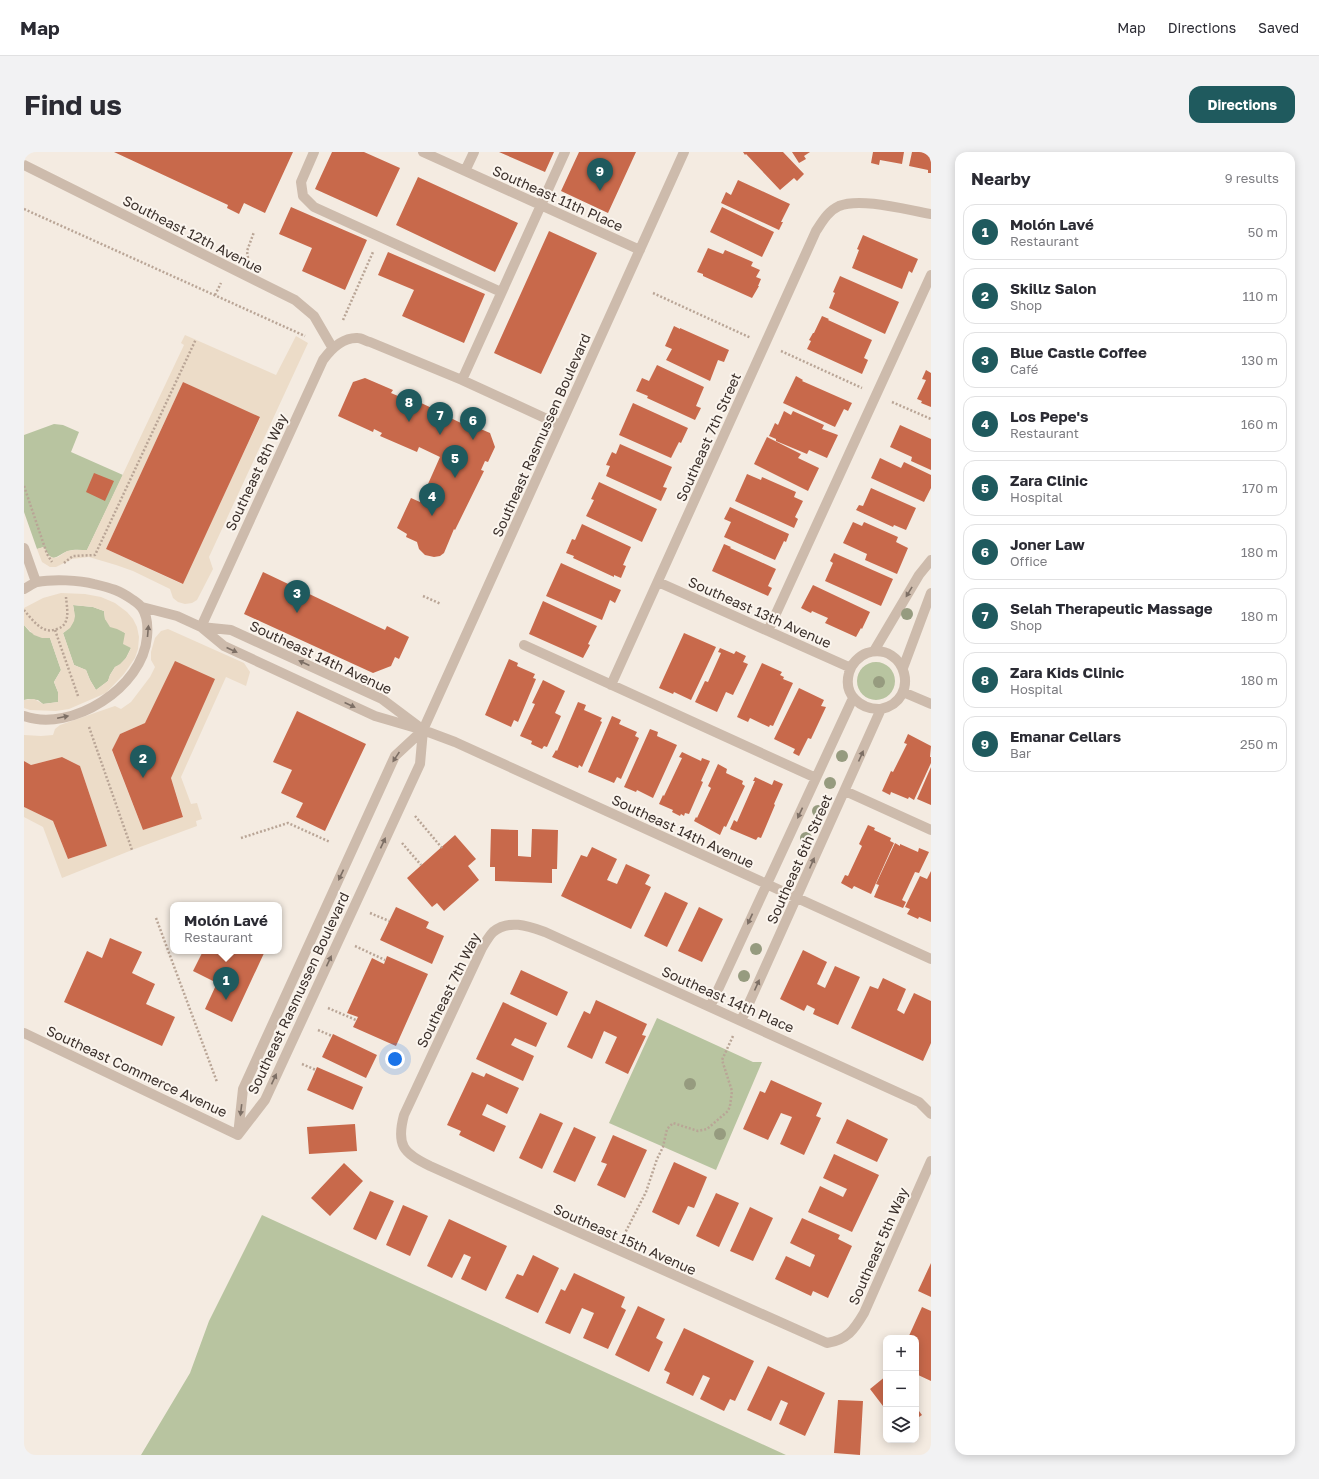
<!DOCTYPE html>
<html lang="en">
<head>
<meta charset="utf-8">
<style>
  :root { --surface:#fff; --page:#f2f2f3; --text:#2b2b33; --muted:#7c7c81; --line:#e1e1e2; --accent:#1f5a5e }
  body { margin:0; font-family:"Golos Text",sans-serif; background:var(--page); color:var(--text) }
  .controls { position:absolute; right:12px; bottom:12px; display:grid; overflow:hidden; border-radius:8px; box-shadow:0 2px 10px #0003 }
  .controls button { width:36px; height:36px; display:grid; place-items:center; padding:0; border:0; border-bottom:1px solid var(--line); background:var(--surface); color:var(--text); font:20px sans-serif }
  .you { position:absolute; left:371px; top:907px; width:14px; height:14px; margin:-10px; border:3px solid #fff; border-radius:50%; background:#1a73e8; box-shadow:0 0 0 6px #1a73e833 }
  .badge { display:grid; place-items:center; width:26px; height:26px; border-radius:50%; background:var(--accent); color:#fff; font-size:13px; font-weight:700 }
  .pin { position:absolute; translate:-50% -33px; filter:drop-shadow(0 1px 2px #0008) }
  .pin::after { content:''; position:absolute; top:21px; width:14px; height:12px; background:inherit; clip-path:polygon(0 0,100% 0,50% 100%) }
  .popup { position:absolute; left:146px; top:750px; width:112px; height:52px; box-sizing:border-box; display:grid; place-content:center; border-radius:8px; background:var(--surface); filter:drop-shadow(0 1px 3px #0005); font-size:13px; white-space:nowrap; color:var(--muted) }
  .popup b { font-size:15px; color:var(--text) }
  .popup::after { content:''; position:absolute; left:50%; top:100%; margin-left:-8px; border:8px solid transparent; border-top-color:var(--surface) }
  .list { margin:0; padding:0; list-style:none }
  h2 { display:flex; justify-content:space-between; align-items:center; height:52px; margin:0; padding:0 16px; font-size:17px }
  h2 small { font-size:13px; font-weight:400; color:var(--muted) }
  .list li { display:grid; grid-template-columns:26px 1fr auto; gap:12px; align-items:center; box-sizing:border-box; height:56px; margin:0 8px 8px; padding:0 8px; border:1px solid var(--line); border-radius:12px }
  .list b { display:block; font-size:15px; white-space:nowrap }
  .list p { margin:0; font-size:13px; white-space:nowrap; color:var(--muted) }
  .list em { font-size:13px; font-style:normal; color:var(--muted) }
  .icon { flex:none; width:22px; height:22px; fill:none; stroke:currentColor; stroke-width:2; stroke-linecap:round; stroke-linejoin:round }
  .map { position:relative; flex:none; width:907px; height:1303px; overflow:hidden; border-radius:12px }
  header { display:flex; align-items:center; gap:24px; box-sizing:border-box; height:56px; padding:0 20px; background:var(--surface); border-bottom:1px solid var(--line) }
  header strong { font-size:19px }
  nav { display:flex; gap:22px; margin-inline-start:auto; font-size:14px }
  .intro { display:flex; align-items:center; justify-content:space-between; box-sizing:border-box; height:96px; padding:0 24px }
  h1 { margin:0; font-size:28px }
  .button { padding:10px 18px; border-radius:12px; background:var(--accent); color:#fff; font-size:14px; font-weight:700 }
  main { display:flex; gap:24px; padding:0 24px }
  aside { flex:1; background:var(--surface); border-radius:12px; box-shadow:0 2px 10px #0003 }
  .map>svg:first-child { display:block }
  .green { fill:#b8c4a0 }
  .plaza { fill:#ecdcc8; fill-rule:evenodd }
  .building { fill:#c8694b }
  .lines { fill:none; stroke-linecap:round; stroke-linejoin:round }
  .path { stroke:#b9a596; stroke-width:2.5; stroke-dasharray:2 2; stroke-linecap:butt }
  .minor { stroke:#cdbbac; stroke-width:10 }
  .tree { fill:#969b7f }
  .oneway { fill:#7d6f65 }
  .labels { text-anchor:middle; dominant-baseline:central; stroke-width:4; stroke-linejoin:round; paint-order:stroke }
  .street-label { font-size:14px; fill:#3b302b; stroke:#fbf5ee }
</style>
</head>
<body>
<header>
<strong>Map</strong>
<nav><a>Map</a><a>Directions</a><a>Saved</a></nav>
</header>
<div class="intro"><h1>Find us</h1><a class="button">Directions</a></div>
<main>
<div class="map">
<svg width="907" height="1303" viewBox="0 0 907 1303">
  <rect width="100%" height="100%" fill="#f4ebe1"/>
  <path class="green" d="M30,272L39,273L55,280L47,300L99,323L63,398C57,398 50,397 44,399C32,403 29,414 20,395L13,397L0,360V283Z
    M49,453L69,455L80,459L81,467L101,481L107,496L102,506L96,513L91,515L86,523L84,529L72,538L66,528L62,518L50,513L39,481C50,473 52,466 49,453Z
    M0,473L6,480L26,486L37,518L30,530L34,540L35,550L19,552L14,548L4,547L0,548Z
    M833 529a19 19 0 1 1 38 0a19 19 0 1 1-38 0Z
    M633,866L729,910H738L692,1018L585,971Z
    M238,1063L762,1303H117L166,1221L185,1169Z"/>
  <path class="plaza" d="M161,183L252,223L272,184L284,191L185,405L189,417L173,448L168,451L161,452L154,450L149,446L146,437L109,419L92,413L65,405L56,406L48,407L32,415H26L18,410L13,397L20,395L25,404L30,406L34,405L43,399L50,398H63L160,193L157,191ZM159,230L236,266L158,432L82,397Z
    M37,441L61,442L77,445L91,451L103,460L109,467L113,475L115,485L114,497L111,506L100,522L82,541L45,557L32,559L6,558L0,556V548L10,547L19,552L34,550V540L30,530L37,518L26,486H18L10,483L0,473V456L19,446ZM49,453L69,455L80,459L81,467L86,475L93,477L101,481L99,492L107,496L102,506L96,512L91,515L86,523L84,529L72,538L66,528L62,518L50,513L39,481L46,476L50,469L51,464Z
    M144,477L220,511L226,520L222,534L202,525L157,625L167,652L173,651L178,667L172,669L173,674L108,698L38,726L19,675L0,665V655L29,669L44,707L83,694L56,614L38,605L7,613L0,609V583L17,584L29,583L31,577L36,573L85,556L91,554L97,557L107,550L126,525L131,515L127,508V500L131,486L137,479ZM121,571L147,626L159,664L119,678L88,599L96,582Z"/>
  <path class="building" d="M90,0H269L241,61L220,51L215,62L203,56L204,53Z
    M308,0H340L376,16L353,65L291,37Z
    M475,0H530L521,20Z
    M555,0H612L584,61L537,39Z
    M719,0H759L780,22L773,29L770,26L756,38L722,2L721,3Z
    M768,0H786L780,4L782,7L775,11Z
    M849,0H880L878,12L856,8L855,13L847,11Z
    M888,0H907V21H904V18L885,14Z
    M394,25L494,71L471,120L372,73Z
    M714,28L766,52L757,70H759L755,78L697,51L702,40L707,43Z
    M267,55L343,88L321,138L278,119L288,96L255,82Z
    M698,55L750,80L738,105L686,80Z
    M525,79L573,101L517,222L470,201Z
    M839,83L894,107L888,121L885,119L878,137L828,116L835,98L833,97Z
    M684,96L699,102L701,98L729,110L727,114L736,118L732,125L737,127L734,134H735L728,146L679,124V122L673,120Z
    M364,100L461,142L440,191L378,164L390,138L354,123Z
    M816,124L875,150L861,182L805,156L811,141L809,140Z
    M798,164L805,167L804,168L848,188L840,206L844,208L838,222L783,197L787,189L785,188L789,181H790Z
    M650,174L656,177V176L705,198L700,210L694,208L686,229L642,208L648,197L641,194Z
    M633,213L680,235L672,254L677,256L671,268L623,246L624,244L612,239L618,226L625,229Z
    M902,218L907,221V255L897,251L898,249L893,247L902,228L898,227Z
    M772,224L779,228L778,229L828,251L824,259L820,257L811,275L759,251Z
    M341,226L369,238L367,241L374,244L376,241L412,258V259L437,271L438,269L466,281L471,295L464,310L461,309L457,318L460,319L431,378L430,377L420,401L416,404L410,405L401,403L395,397L393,390L382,385L383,382L373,376L387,346L396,350L416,305L395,295L393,300L356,284L358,281L350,277L349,280L314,264L329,230Z
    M159,230L236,265L159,432L82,397Z
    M609,251L664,276L657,291L655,290L647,306L595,283Z
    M760,259L767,263L769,259L800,273L798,277L814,283L803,306L785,298L783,302L752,289V287L745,284L751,271L754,273Z
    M876,273L907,287V318L887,309L888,305L866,295Z
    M743,285L777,302L774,306L795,316L784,339L730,312Z
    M596,292L648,315L639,335L643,336L637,349L582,324L586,314L582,313L588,300L592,302Z
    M856,306L877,316L880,310L907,323V336L900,350L847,326Z
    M70,321L90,329L81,349L62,340Z
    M723,322L737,328L738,325L772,340L770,345L779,349L771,365L774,367L770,376L711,349Z
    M575,330L633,357L618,390L562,364L570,348L567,347Z
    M847,336L892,356L882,378L870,373L869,375L832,358L835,353L839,354Z
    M706,355L765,382L762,390L760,389L751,408L700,385L707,370L700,367Z
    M829,370L838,374L840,370L874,385L872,390L884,396L873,422L841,408L843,402L819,391Z
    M558,372L607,395L599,413L602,414L597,426L590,423V425L549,406L550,404L542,401L548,387L551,388Z
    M700,392L707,395L706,396L752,417L744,434L748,436L744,444L688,419Z
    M810,401L869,427L857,454L801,429L809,411L806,409Z
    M537,411L597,438L591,451L586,448L578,468L522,444Z
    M239,420L361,478L363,474L385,485L375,507L371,505L367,514L349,521L220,462Z
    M789,433L846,460L838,477L837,476L832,485L801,471L804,466L788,459L787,461L777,456Z
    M519,449L573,474L564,492L566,493L559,506L505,482Z
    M660,481L692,495L667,548L650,540L649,542L635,536Z
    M696,496L710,502L712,499L722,504L719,510L724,512L709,543L702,540L693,560L671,550L681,529L684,530L697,501L694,500Z
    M485,507L494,511L493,514L511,522L509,526L512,527L494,570L490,568L487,575L461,563Z
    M151,509L191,527L147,626L159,665L119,678L88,598L96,582L121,571Z
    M738,511L758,520L756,523L760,525L759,527L769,531L749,574L746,573L745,575L726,566L724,570L713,565Z
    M519,528L541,539L531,561L537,564L523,595L520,594L518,597L507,592L508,589L496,584L511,552L508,551Z
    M775,536L800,548L797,554L802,555L787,587L784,586L775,604L769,601L771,597L750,587Z
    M554,550L562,553L560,558L578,566L576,569L578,570L558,615L555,613L554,616L528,605L532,598L533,599Z
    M273,559L342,592L301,679L272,665L279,651L257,641L268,618L249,610Z
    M588,564L597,568L595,572L613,580L611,584L615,586L597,627L593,625L590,631L564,620Z
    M626,577L634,580L633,584L653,593L629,646L613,638L612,640L600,635Z
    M884,582L907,594L906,605H907V611L890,648L885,645L884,647L867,640L866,643L858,639L867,619L869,620L883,592L880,591Z
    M658,600L677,609L678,606L686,609L677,629L679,630L665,662L661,661L660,664L657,662L656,664L648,660L649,658L635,652L639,643L640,644L658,606L655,605Z
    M38,605L56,614L83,694L44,707L29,669L0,655V609L7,613Z
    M694,612L703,617L702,621L719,629L718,632L721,634L702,675L700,674L696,683L670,669L672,665L673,666L687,636L684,634Z
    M907,615V653L893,647Z
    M731,625L748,633L750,628L759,632L750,652L751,653L737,686L734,685L732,688L706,677L710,668L713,670L731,629H729Z
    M844,673L851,676L850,678L867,686L866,689L870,691L847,742L830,734L828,737L817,731L821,723L824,724L838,694L835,692Z
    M467,677L494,678V704L507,705L508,677L534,678L533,717H528V731L471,729V715H466Z
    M431,683L452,707L444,714L455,728L420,759L413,751L408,755L383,726Z
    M871,691L876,694V692L894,700L895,696L905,700L895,721L891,720L878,748L882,750L879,756L850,745L855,733L852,732Z
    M568,695L593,707L583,728L593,732L602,712L626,723L621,732L627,735L607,777L537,744L557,703L563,705Z
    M907,719V770L895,765L894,767L883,762L886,757L881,755L896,724L903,727Z
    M641,740L664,751L643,795L620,784Z
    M372,755L405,770L402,776L420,784L408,812L356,788Z
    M675,755L699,767L678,810L654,799Z
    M86,786L118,800L108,821L131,832L122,852L151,865L138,894L40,850L63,799L78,806Z
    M779,798L803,810L793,832L801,836L811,814L836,825L814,873L789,862L791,857L783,853L780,859L756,847Z
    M179,799H241L208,870L181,857L193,831L169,819Z
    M363,804L404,822L372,894L329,875L334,865L323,861L348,806L360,812Z
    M497,818L544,840L533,864L486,842Z
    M859,826L882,837L873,858L880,862L890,841L907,849V891L899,909L827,876L846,834L854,837Z
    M572,848L623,872L618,883L622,884L604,922L581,911L593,885L580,879L568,907L543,895L560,859L566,862Z
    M479,850L523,871L512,895L491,886L487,893L510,904L499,929L452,907Z
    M309,882L353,903L342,926L298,905Z
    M293,915L339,935L329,958L283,938Z
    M448,920L460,925L462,921L495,936L483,962L463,952L458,963L482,974L470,1000L435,983L437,979L423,973Z
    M747,928L798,951L792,964L797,966L780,1003L756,992L768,965L757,961L744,988L719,977L736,939L741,941Z
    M516,961L539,971L518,1017L495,1006Z
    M823,967L864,987L853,1010L812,991Z
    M331,972L333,999L285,1002L283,975Z
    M550,975L572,985L551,1030L529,1020Z
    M589,983L623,998L601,1046L573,1033L583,1012L577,1010Z
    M810,1002L855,1023L828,1080L784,1060L796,1034L819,1045L823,1037L799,1026Z
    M650,1010L683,1025L670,1056L664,1054L655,1073L628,1060Z
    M320,1011L339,1029L306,1064L287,1046Z
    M346,1039L370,1049L352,1088L329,1077Z
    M692,1041L715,1051L695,1095L672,1084Z
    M379,1053L404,1064L386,1104L362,1093Z
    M726,1055L749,1066L729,1109L706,1099Z
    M778,1066L816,1083L814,1087L828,1094L804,1146L789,1139L787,1144L751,1127L762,1104L786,1115L791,1103L766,1091Z
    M425,1067L483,1094L462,1139L437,1127L447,1105L440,1102L428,1126L403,1114Z
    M509,1103L535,1116L514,1161L481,1146L493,1122L499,1124Z
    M907,1111V1145L894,1139Z
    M550,1121L601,1145L597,1155L602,1158L584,1197L559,1186L570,1161L558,1156L546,1182L521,1171L537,1137L541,1139Z
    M614,1154L641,1167L632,1186L639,1190L625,1220L591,1203Z
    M898,1155L907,1159V1229L892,1222V1186H884Z
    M660,1176L730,1209L711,1249L706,1247L700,1259L676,1247L686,1226L679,1223L669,1244L642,1231L646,1221L640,1218Z
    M744,1214L801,1241L781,1284L755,1272L764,1251L757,1248L747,1269L723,1258Z
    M862,1224V1258L846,1237Z
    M814,1248L839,1249L836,1303L810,1301Z
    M892,1255L898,1263L892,1267Z"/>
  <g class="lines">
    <path class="path" d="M0,57L281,184
      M224,106L223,99L230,80
      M629,141L727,186
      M191,143L197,131
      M319,168L349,100
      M757,199L838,236
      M868,250L907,267
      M0,334L23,402L28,410
      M40,411L49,404L71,403L172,187
      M399,444L417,452
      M0,458C5,464 11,472 18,476C23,479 27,479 33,477C47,473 43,457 42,445
      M31,478L54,544
      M65,575L108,698
      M391,664L418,696
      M217,686L264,671L306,690
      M378,691L397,713
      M346,761L365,769
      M132,766L193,930
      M331,794L361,808
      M304,856L332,868
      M294,878L308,884
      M278,912L292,918
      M600,1083L622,1040L633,1007L639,995L643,977L649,971L674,979L683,977L704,959L706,954L708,939L698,908L709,884"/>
    <path class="minor" d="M290,0L277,30L279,44L290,55L477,140
      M399,0L616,98
      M0,13L271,148L290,164L308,195
      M441,19L450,0
      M438,228L541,0
      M0,396L12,430
      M634,430L827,516
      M0,437C4,435 9,431 13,430C29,427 55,428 70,432C87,436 95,438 109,448C112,450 116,453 118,456C124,465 124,475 123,485C119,535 48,581 0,564
      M118,455L153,464L177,475L200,494L351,564L399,578L431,590L907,807
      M177,475L299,208C307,197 318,185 334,186C337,186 342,189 346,190L438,228L536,273
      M177,475L207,478L358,547L394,574
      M744,479L907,123
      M500,493L792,626
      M850,499L895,423L907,408
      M879,516L907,441
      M587,533L792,79C798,70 804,59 815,54C837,45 883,58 907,62
      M879,540L907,552
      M821,639L907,678
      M686,855L829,546
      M717,869L857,557C898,548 882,489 843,501C835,504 827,512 825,521C819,543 837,558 857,557
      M0,881L214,983
      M907,962L895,950L521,780C504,774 485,767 469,780C465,784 461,791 458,796L380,963C372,993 379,1001 406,1014L803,1191C823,1188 830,1178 840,1161L907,1009
      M214,983L241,948L396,612L399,578L660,0
      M214,983L219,937L371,604L399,578"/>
  </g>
  <g class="tree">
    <circle cx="883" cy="462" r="6"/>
    <circle cx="855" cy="530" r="6"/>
    <circle cx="818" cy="604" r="6"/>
    <circle cx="806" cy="631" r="6"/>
    <circle cx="794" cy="659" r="6"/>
    <circle cx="782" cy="686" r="6"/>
    <circle cx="732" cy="797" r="6"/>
    <circle cx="720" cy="824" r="6"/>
    <circle cx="666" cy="932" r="6"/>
    <circle cx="696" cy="982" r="6"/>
  </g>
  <defs><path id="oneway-solid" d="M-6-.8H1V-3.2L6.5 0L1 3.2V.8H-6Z"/></defs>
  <g class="oneway">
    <use href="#oneway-solid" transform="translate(885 440) rotate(121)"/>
    <use href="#oneway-solid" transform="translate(124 479) rotate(-85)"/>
    <use href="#oneway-solid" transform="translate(208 498) rotate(25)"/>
    <use href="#oneway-solid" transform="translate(280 511) rotate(-155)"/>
    <use href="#oneway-solid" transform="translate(326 553) rotate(25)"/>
    <use href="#oneway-solid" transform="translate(39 565) rotate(-12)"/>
    <use href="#oneway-solid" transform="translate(837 604) rotate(-66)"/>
    <use href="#oneway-solid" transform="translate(372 605) rotate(124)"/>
    <use href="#oneway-solid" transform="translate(776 661) rotate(115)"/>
    <use href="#oneway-solid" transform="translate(359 691) rotate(-65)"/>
    <use href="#oneway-solid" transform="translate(788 711) rotate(-66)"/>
    <use href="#oneway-solid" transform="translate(317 723) rotate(115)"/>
    <use href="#oneway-solid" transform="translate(726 767) rotate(115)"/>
    <use href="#oneway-solid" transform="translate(305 809) rotate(-65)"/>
    <use href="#oneway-solid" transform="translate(733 833) rotate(-66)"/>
    <use href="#oneway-solid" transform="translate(250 927) rotate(-65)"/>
    <use href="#oneway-solid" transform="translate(217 958) rotate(97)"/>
  </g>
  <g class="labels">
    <g class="street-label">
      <text transform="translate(534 46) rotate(24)">Southeast 11th Place</text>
      <text transform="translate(169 82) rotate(27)">Southeast 12th Avenue</text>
      <text transform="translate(517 283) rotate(-66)">Southeast Rasmussen Boulevard</text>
      <text transform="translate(684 285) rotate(-66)">Southeast 7th Street</text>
      <text transform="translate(232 320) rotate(-65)">Southeast 8th Way</text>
      <text transform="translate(736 460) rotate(24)">Southeast 13th Avenue</text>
      <text transform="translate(297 505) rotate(25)">Southeast 14th Avenue</text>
      <text transform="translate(659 679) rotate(25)">Southeast 14th Avenue</text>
      <text transform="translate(775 707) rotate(-66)">Southeast 6th Street</text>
      <text transform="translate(424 838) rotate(-64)">Southeast 7th Way</text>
      <text transform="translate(274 841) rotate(-65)">Southeast Rasmussen Boulevard</text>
      <text transform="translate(704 847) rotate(24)">Southeast 14th Place</text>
      <text transform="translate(113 919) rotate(25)">Southeast Commerce Avenue</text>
      <text transform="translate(601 1087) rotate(24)">Southeast 15th Avenue</text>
      <text transform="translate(854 1094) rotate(-66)">Southeast 5th Way</text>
    </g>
  </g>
</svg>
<div class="controls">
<button>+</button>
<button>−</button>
<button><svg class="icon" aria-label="layers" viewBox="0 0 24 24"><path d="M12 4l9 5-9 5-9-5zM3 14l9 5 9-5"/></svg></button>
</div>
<div class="you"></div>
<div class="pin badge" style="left:202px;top:848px">1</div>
<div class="popup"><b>Molón Lavé</b>Restaurant</div>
<div class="pin badge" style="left:119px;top:626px">2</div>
<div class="pin badge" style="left:273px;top:461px">3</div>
<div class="pin badge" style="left:408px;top:364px">4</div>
<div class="pin badge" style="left:431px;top:326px">5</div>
<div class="pin badge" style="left:449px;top:288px">6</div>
<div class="pin badge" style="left:416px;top:283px">7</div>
<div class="pin badge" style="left:385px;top:270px">8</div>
<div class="pin badge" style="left:576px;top:39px">9</div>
</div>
<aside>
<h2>Nearby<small>9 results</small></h2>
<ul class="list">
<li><span class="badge">1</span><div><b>Molón Lavé</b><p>Restaurant</p></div><em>50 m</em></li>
<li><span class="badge">2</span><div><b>Skillz Salon</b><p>Shop</p></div><em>110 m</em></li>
<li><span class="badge">3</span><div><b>Blue Castle Coffee</b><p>Café</p></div><em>130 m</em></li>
<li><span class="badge">4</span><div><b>Los Pepe's</b><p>Restaurant</p></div><em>160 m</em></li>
<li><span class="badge">5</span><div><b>Zara Clinic</b><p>Hospital</p></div><em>170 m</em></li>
<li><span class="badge">6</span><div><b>Joner Law</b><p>Office</p></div><em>180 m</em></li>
<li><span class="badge">7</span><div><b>Selah Therapeutic Massage</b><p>Shop</p></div><em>180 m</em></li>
<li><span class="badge">8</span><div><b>Zara Kids Clinic</b><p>Hospital</p></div><em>180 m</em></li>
<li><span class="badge">9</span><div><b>Emanar Cellars</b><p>Bar</p></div><em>250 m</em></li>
</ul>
</aside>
</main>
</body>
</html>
